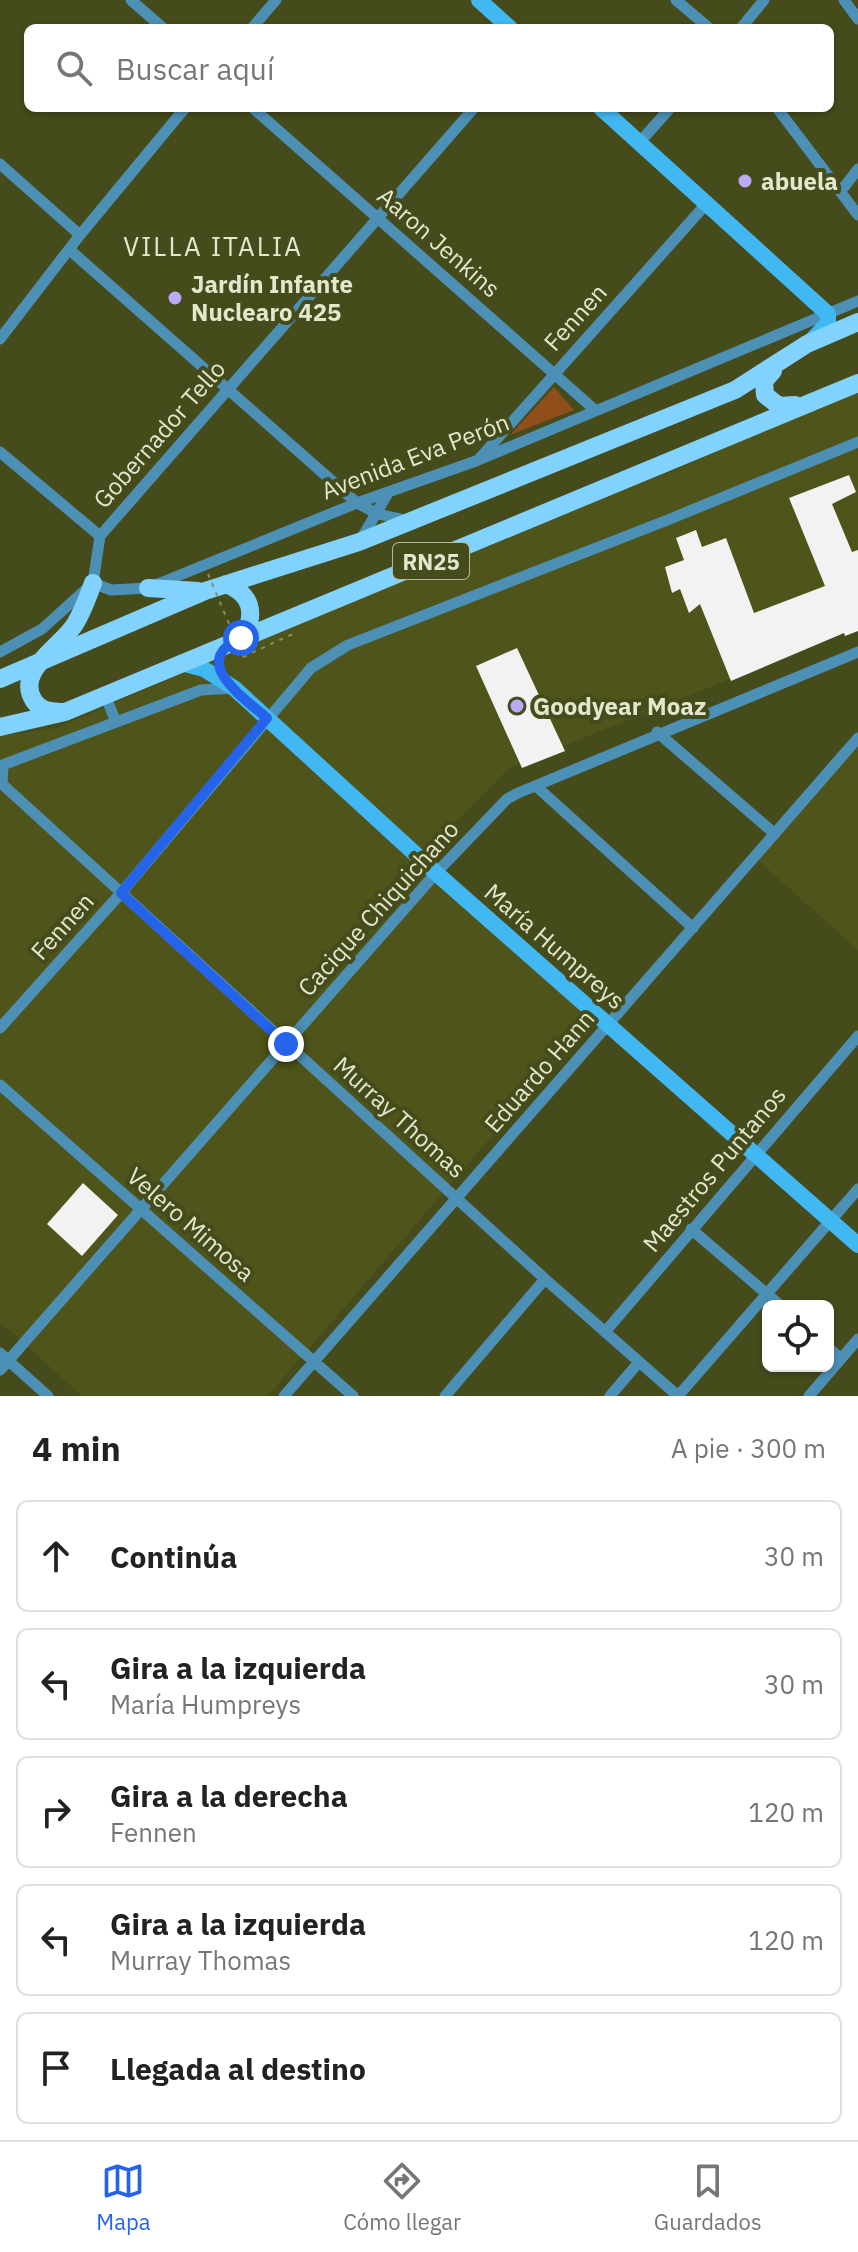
<!DOCTYPE html>
<html lang="es">
<head>
<meta charset="utf-8">
<style>
  :root { --surface:#fff; --page:#f2f2f2; --text:#222; --muted:#767676; --line:#e0e0e0; --accent:#2563eb }
  body { margin:0; font-family:"IBM Plex Sans",sans-serif; background:var(--page); color:var(--text) }
  .controls { position:absolute; right:24px; bottom:24px; display:grid; overflow:hidden; border-radius:12px; box-shadow:0 2px 6px #0004 }
  .controls button { width:72px; height:72px; display:grid; place-items:center; padding:0; border:0; border-bottom:2px solid var(--line); background:var(--surface); color:var(--text); font:40px sans-serif }
  .stop { position:absolute; width:24px; height:24px; margin:-18px; border:6px solid #2563eb; border-radius:50%; background:#fff }
  .stop.end { background:#2563eb; border-color:#fff; box-shadow:0 2px 8px #0008 }
  .list { margin:0; padding:0; list-style:none }
  h2 { display:flex; justify-content:space-between; align-items:center; height:104px; margin:0; padding:0 32px; font-size:34px }
  h2 small { font-size:26px; font-weight:400; color:var(--muted) }
  .list li { display:grid; grid-template-columns:52px 1fr auto; gap:24px; align-items:center; box-sizing:border-box; height:112px; margin:0 16px 16px; padding:0 16px; border:2px solid var(--line); border-radius:12px }
  .list b { display:block; font-size:30px; white-space:nowrap }
  .list p { margin:0; font-size:26px; white-space:nowrap; color:var(--muted) }
  .list em { font-size:26px; font-style:normal; color:var(--muted) }
  .icon { flex:none; width:44px; height:44px; fill:none; stroke:currentColor; stroke-width:2; stroke-linecap:round; stroke-linejoin:round }
  .map { position:relative; flex:none; width:858px; height:1396px; overflow:hidden }
  .search { position:absolute; background:var(--surface); box-shadow:0 2px 6px #0004; left:24px; right:24px; top:24px; height:88px; display:flex; align-items:center; gap:20px; box-sizing:border-box; padding:0 28px; border-radius:12px; color:var(--muted); font-size:30px }
  .sheet { height:744px; background:var(--surface) }
  nav { display:flex; justify-content:space-around; align-items:center; box-sizing:border-box; height:112px; border-top:2px solid var(--line); background:var(--surface); font-size:22px; color:var(--muted) }
  nav a { display:grid; justify-items:center; gap:4px }
  nav .on { color:var(--accent) }
  .map>svg:first-child { display:block }
  .built { fill:#4f541a }
  .green { fill:#904e1b }
  .building { fill:#f2f2f2 }
  .lines { fill:none; stroke-linecap:round; stroke-linejoin:round }
  .path { stroke:#888d66; stroke-width:2; stroke-dasharray:4 6; stroke-linecap:butt }
  .street { stroke:#4d90b5; stroke-width:11 }
  .secondary { stroke:#41b8f2; stroke-width:16 }
  .primary { stroke:#82d2fe; stroke-width:18 }
  .path-bridge { stroke:#888d66; stroke-width:2; stroke-dasharray:4 6; stroke-linecap:butt }
  .route { stroke:#2563eb; stroke-width:10 }
  .poi-dot { fill:#bbaaf6; stroke:#464b1b; stroke-width:3 }
  .labels { text-anchor:middle; dominant-baseline:central; stroke-width:8; stroke-linejoin:round; paint-order:stroke }
  .shield { fill:#464b1b; stroke:#b4b898; stroke-width:2 }
  .shield-label { font-size:22px; font-weight:bold; fill:#e3e7cd }
  .poi-label { font-size:24px; font-weight:bold; fill:#e3e7cd; stroke:#464b1b; text-anchor:start }
  .street-label { font-size:24px; fill:#e3e7cd; stroke:#464b1b }
  .neighbourhood-label { font-size:26px; letter-spacing:2px; fill:#e3e7cd; stroke:#464b1b }
</style>
</head>
<body>
<div class="map">
<svg width="858" height="1396" viewBox="0 0 858 1396">
  <rect width="100%" height="100%" fill="#464b1b"/>
  <path class="built" d="M858,390V628L510,767L419,859L593,1019L268,1396H82L0,1322V736L56,728L322,613L677,469Z
    M858,732V950L751,854Z"/>
  <path class="green" d="M554,387L574,410L510,435Z"/>
  <path class="building" d="M849,475L856,492L832,504L852,552L858,550V631L845,636L844,633L731,681L700,604L689,613L680,589L672,593L665,567L684,560L676,538L696,530L702,547L726,538L754,613L825,586L789,498Z
    M517,648L565,751L522,768L476,666Z
    M83,1183L118,1215L82,1256L47,1224Z"/>
  <g class="lines">
    <path class="path" d="M243,657L297,632"/>
    <path class="street" d="M131,0L163,28
      M676,0L709,28
      M844,0L858,19
      M252,28L276,0
      M741,28L764,0
      M253,108L595,410
      M777,108L858,215
      M640,142L670,108
      M0,164L80,235
      M841,191L858,169
      M71,251L357,503L378,514L410,521
      M0,339L80,235L185,108
      M0,452L100,536
      M480,458L707,203
      M360,541L388,493
      M93,583L100,536L474,108
      M0,652L42,629L93,583L111,590L148,588L357,503L476,461L858,301
      M105,695L116,722
      M657,732L775,834
      M3,765L2,784L545,1279L678,1396
      M0,766L201,690L233,688
      M537,787L693,928
      M0,1028L121,893L311,668L348,645L670,519L858,442
      M0,1085L353,1396
      M691,1229L781,1306
      M605,1332L858,1036
      M828,1347L841,1359
      M0,1353L48,1396
      M0,1370L436,873L507,799L518,793L858,652
      M284,1396L858,738
      M445,1396L545,1279
      M610,1396L639,1362
      M678,1396L858,1189
      M809,1396L858,1339"/>
    <path class="secondary" d="M479,0L510,28
      M601,108L828,314V323L811,341
      M181,663L204,669L234,688L436,873L858,1245"/>
    <path class="primary" d="M773,371L764,381L765,395L779,406L795,405
      M226,584C251,594 256,612 244,636
      M148,588L198,591
      M0,679L205,591L359,542L735,390L807,344L858,322
      M62,712C50,711 42,712 34,701C14,671 62,646 75,624C83,611 88,597 93,583
      M0,727L65,712L858,383"/>
    <path class="path-bridge" d="M208,574L243,657"/>
  </g>
  <g class="lines">
    <path class="route" d="M241,638C188,661 244,698 267,718L121,893L286,1044"/>
  </g>
  <g class="poi-dot">
    <circle cx="745" cy="181" r="8"/>
    <circle cx="175" cy="298" r="8"/>
    <circle cx="517" cy="706" r="8"/>
  </g>
  <g class="labels">
    <rect class="shield" x="393" y="543" width="76" height="36" rx="6"/>
    <g class="shield-label">
      <text x="431" y="561">RN25</text>
    </g>
    <g class="poi-label">
      <text x="761" y="181">abuela</text>
      <text x="191" y="284">Jardín Infante<tspan x="191" dy="28">Nuclearo 425</tspan></text>
      <text x="533" y="706">Goodyear Moaz</text>
    </g>
    <g class="street-label">
      <text transform="translate(439 242) rotate(41)">Aaron Jenkins</text>
      <text transform="translate(575 317) rotate(-48)">Fennen</text>
      <text transform="translate(159 434) rotate(-49)">Gobernador Tello</text>
      <text transform="translate(415 456) rotate(-21)">Avenida Eva Perón</text>
      <text transform="translate(378 908) rotate(-48)">Cacique Chiquichano</text>
      <text transform="translate(62 926) rotate(-48)">Fennen</text>
      <text transform="translate(555 946) rotate(41)">María Humpreys</text>
      <text transform="translate(539 1071) rotate(-49)">Eduardo Hann</text>
      <text transform="translate(400 1117) rotate(42)">Murray Thomas</text>
      <text transform="translate(714 1169) rotate(-50)">Maestros Puntanos</text>
      <text transform="translate(191 1224) rotate(41)">Velero Mimosa</text>
    </g>
    <g class="neighbourhood-label">
      <text x="213" y="246">VILLA ITALIA</text>
    </g>
  </g>
</svg>
<div class="controls">
<button><svg class="icon" aria-label="locate" viewBox="0 0 24 24"><circle cx="12" cy="12" r="6"/><path d="M12 2v4M12 18v4M2 12h4M18 12h4"/></svg></button>
</div>
<div class="stop" style="left:241px;top:638px"></div>
<div class="stop end" style="left:286px;top:1044px"></div>
<div class="search"><svg class="icon" aria-label="search" viewBox="0 0 24 24"><circle cx="10" cy="10" r="6"/><path d="M15 15l6 6"/></svg>Buscar aquí</div>
</div>
<section class="sheet">
<h2>4 min<small>A pie · 300 m</small></h2>
<ul class="list">
<li><svg class="icon" aria-label="ahead" viewBox="0 0 24 24"><path d="M12 20V5M6 11l6-6 6 6"/></svg><div><b>Continúa</b></div><em>30 m</em></li>
<li><svg class="icon" aria-label="left" viewBox="0 0 24 24"><path d="M17 20v-9H6M10 6l-5 5 5 5"/></svg><div><b>Gira a la izquierda</b><p>María Humpreys</p></div><em>30 m</em></li>
<li><svg class="icon" aria-label="right" viewBox="0 0 24 24"><path d="M7 20v-9h11M14 6l5 5-5 5"/></svg><div><b>Gira a la derecha</b><p>Fennen</p></div><em>120 m</em></li>
<li><svg class="icon" aria-label="left" viewBox="0 0 24 24"><path d="M17 20v-9H6M10 6l-5 5 5 5"/></svg><div><b>Gira a la izquierda</b><p>Murray Thomas</p></div><em>120 m</em></li>
<li><svg class="icon" aria-label="arrive" viewBox="0 0 24 24"><path d="M6 21V4h12l-3 4 3 4H6"/></svg><div><b>Llegada al destino</b></div></li>
</ul>
</section>
<nav>
<a class="on"><svg class="icon" aria-label="map" viewBox="0 0 24 24"><path d="M3 6l6-2 6 2 6-2v14l-6 2-6-2-6 2zM9 4v14M15 6v14"/></svg>Mapa</a>
<a><svg class="icon" aria-label="directions" viewBox="0 0 24 24"><path d="M12 3l9 9-9 9-9-9zM9 14v-3h6M13 9l2 2-2 2"/></svg>Cómo llegar</a>
<a><svg class="icon" aria-label="saved" viewBox="0 0 24 24"><path d="M7 4h10v16l-5-4-5 4z"/></svg>Guardados</a>
</nav>
</body>
</html>
